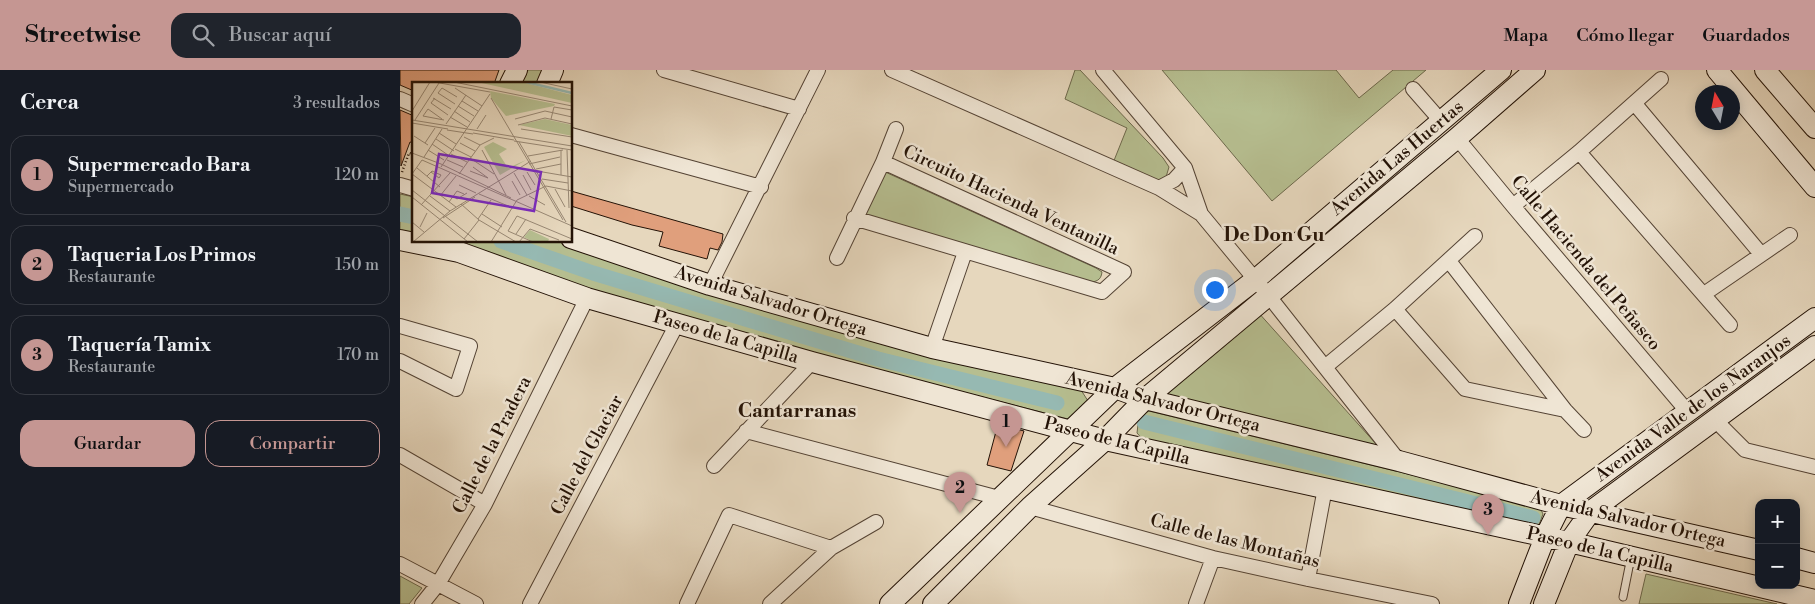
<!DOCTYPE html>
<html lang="es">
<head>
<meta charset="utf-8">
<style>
  :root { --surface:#171b24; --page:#20242c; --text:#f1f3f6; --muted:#9ea1a6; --line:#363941; --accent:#c59692 }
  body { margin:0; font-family:"Libre Bodoni",serif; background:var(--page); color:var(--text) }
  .controls { position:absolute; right:15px; bottom:15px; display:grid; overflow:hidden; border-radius:10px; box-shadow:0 2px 12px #0003 }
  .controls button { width:45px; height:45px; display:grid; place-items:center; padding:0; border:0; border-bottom:1px solid var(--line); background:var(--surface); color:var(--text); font:25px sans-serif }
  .compass { position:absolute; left:1295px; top:15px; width:45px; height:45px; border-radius:50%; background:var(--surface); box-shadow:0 2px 12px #0003; rotate:350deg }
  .you { position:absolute; left:814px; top:219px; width:18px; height:18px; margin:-12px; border:4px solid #fff; border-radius:50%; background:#1a73e8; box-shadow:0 0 0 8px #1a73e833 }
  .badge { display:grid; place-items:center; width:32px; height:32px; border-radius:50%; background:var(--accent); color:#111; font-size:16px; font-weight:700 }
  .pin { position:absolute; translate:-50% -41px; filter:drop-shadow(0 1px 2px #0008) }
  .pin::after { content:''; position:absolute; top:26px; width:18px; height:15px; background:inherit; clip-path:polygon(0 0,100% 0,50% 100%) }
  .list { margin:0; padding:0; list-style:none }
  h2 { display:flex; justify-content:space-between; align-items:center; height:65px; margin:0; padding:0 20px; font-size:21px }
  h2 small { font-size:16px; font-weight:400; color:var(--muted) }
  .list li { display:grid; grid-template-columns:32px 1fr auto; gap:15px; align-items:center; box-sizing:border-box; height:80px; margin:0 10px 10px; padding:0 10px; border:1px solid var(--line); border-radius:15px }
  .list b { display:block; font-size:19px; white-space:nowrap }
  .list p { margin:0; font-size:16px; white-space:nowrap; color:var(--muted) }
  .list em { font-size:16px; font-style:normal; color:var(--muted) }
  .actions { display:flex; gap:10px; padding:15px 20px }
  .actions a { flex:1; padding:11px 0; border:1px solid var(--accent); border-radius:15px; text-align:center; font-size:18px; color:var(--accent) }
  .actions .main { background:var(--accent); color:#111 }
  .icon { flex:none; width:28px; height:28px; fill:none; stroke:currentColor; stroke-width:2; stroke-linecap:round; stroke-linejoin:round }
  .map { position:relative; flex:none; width:1415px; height:534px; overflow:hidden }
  header { display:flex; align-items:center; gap:30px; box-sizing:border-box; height:70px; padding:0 25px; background:var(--accent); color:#111 }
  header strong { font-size:24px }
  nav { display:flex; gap:28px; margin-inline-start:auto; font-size:18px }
  .search { width:350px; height:45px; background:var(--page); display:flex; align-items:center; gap:12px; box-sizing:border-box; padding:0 18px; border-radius:15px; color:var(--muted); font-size:19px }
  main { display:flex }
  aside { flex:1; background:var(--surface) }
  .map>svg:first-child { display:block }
  .green { fill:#b6be90; stroke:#6c684b }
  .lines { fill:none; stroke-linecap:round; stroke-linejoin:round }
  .canal { stroke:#96b9b2; stroke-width:15 }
  .building { fill:#e09f7c; stroke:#231206 }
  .lane-casing { stroke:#544334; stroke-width:9 }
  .street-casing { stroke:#544334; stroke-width:16 }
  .secondary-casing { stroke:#231206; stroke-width:22 }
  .path { stroke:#231206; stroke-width:2.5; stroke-dasharray:1 2.5; stroke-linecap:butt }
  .lane { stroke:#efe5d4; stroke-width:7 }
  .street { stroke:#efe5d4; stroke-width:14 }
  .secondary { stroke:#efe5d4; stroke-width:20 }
  .labels { text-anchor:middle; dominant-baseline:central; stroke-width:5; stroke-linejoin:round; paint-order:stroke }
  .street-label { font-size:18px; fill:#231206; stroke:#efe5d4 }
  .quarter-label { font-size:20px; font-weight:bold; fill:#231206; stroke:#efe5d4 }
  .inset-river { fill:none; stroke:#96b9b2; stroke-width:2.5 }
  .inset-road { fill:none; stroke:#988874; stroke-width:1 }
  .view { fill:#7b2cbf; fill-opacity:0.15; stroke:#7b2cbf; stroke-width:2.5 }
  .inset-edge { fill:none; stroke:#231206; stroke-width:2.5 }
</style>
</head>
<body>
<header>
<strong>Streetwise</strong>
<div class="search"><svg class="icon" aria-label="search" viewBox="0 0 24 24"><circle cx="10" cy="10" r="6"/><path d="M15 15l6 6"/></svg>Buscar aquí</div>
<nav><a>Mapa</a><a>Cómo llegar</a><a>Guardados</a></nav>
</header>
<main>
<aside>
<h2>Cerca<small>3 resultados</small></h2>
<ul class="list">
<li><span class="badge">1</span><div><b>Supermercado Bara</b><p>Supermercado</p></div><em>120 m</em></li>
<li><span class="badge">2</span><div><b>Taqueria Los Primos</b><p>Restaurante</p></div><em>150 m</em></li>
<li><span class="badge">3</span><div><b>Taquería Tamix</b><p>Restaurante</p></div><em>170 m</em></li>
</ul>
<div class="actions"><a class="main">Guardar</a><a>Compartir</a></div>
</aside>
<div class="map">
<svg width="1415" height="534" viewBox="0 0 1415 534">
  <rect width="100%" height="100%" fill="#e6d7bd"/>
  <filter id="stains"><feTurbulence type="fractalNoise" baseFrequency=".004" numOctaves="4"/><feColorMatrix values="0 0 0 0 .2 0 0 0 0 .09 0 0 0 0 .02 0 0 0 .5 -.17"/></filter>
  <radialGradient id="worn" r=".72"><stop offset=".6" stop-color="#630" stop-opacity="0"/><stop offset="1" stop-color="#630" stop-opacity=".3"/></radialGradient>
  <path class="green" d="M128,0H143L137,14H121Z
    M675,0H680L763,88L769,97L766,107L756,112L713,93L727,58L665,29Z
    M762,0H936L959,28L993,0H1026L872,131Z
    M483,101L696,198L702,202C701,211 696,211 689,213L463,144Z
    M0,124L14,127V171L0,168Z
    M66,171H171L681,320L688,331L683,343L668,349L290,252L72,183Z
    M857,241L985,384L758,326Z
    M749,341L1139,436L1143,444L1138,457L746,373L737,363L739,346Z
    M1246,504L1377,534H1239Z
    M0,506L22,518L9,534H0Z"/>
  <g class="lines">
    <path class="canal" d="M0,144L14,147
      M101,171L193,203L478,289L657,333
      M744,352L1133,448"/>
  </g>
  <path class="building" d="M0,0H99L94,14H14V21L0,15Z
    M0,40L14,46V73L10,72L1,96Z
    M171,121L323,164L322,172L318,180L310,178L307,189L259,176L263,162L232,155L171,136Z
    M598,354L624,361L611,401L587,395Z"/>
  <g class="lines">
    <g class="lane-casing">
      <path id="lane" d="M1223,527L1231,487"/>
    </g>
    <g class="street-casing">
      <path id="street" d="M264,0L399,39
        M492,0L759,118L801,144
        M703,0L785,98L801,144L868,225L999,391
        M1013,19L1041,51
        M0,29L14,35
        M1235,34L1361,184
        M171,65L361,117
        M1057,68L1113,136L1287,341
        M1179,82L1330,255
        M0,115L14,119
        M759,118L774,110L785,98
        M1113,136L1179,82L1261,9
        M454,148L702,222L724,202L483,92
        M437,188L483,92L496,59
        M1049,191L1165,340L1184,360
        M310,215L418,0
        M1304,224L1390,165
        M995,239L1065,319L1165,340
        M0,256L70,276L56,319L0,291
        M532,278L565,182
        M925,297L995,239L1075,166
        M1314,349L1345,380L1415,397
        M346,361L599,428
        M0,385L85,434
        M314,396L412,292
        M630,437L813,488L908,509L1032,534
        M0,494L76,534
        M908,509L925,418
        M22,534L38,514L85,434L187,228
        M130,534L277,254
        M287,534L329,445L431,478
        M370,534L431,478L476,452
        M796,534L813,488"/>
    </g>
    <g class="secondary-casing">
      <path id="secondary" d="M1317,0L1415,117
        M1365,0L1415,58
        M110,14L117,0
        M147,14L153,0
        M171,168L310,215L532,278L715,318L745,329L999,391L1161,435L1359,480
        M0,170L59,182L187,228L412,292L705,370L1169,472L1415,530
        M1396,488L1415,493
        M490,534L715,318L855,210L1101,0
        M533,534L630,437L705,370L745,329L1057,68L1135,0
        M1119,534L1145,467L1161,435L1415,248
        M1144,534L1169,472L1191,441L1415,276"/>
    </g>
    <path class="path" d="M2,102L9,83L14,85"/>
    <use href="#lane" class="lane"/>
    <use href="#street" class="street"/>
    <use href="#secondary" class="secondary"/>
  </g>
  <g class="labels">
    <g class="street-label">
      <text transform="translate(997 88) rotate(-40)">Avenida Las Huertas</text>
      <text transform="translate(611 130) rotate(25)">Circuito Hacienda Ventanilla</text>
      <text transform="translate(1186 193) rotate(50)">Calle Hacienda del Peñasco</text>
      <text transform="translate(371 231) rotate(17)">Avenida Salvador Ortega</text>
      <text transform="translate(326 267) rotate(16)">Paseo de la Capilla</text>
      <text transform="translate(763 332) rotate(14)">Avenida Salvador Ortega</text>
      <text transform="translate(1293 338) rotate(-36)">Avenida Valle de los Naranjos</text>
      <text transform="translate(717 371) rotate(14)">Paseo de la Capilla</text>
      <text transform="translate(92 375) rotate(-63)">Calle de la Pradera</text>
      <text transform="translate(187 385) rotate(-62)">Calle del Glaciar</text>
      <text transform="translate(1228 449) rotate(13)">Avenida Salvador Ortega</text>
      <text transform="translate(835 471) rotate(14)">Calle de las Montañas</text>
      <text transform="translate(1200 480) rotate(13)">Paseo de la Capilla</text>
    </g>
    <g class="quarter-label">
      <text x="874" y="165">De Don Gu</text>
      <text x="397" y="341">Cantarranas</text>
    </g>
  </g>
  <g transform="translate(12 12)">
    <rect width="160" height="160" fill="#e6d7bd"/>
    <path d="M65,0H110L160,13V21ZM78,9L143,22L142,24L94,34L79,16ZM133,37L160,43V54L107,43ZM81,60L95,67L87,72L96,86L114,78L88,93L72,65ZM118,148L137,157L136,160H121L112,155Z" fill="#b6be90"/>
    <path class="inset-river" d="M114,0L160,11"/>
    <path class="inset-road" d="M22,0L78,10M42,0L160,24M128,0L160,7M43,6L70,24M21,16L39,27M23,16L19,21L36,33M79,16L151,138M50,19L66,29M43,22L26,11L30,6L45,15M46,24L62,34M0,29L18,0M42,29L58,40M38,35L55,45M30,37L16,27L11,34L32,38M103,37L133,29L160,35M139,37L142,25L160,28M0,38L160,64M3,38L27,1M0,41L36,47M34,42L54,13M106,43L133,36L160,42M65,47L74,33M109,47L160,55M35,48L61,52M27,51L44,62M61,51L102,58M2,54L16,63M52,55L68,63M24,57L42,69M102,59L160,68M107,60L154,140M13,61L23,46M48,61L63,69M20,62L36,73M43,67L59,75M16,68L32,78M70,68L94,113M149,68V93M155,68L157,126M0,71L29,82M39,72L55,80M116,74L151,68M12,75L30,47M58,76L82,92M35,78L51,85M29,82L99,116M117,82L148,75M29,85L78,12M61,85L76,96M5,86L28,105M124,87L149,82M58,89L76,96M125,89L160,95M115,90L123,103M102,91L115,113M0,92L44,125M0,92L10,78L160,144M47,92L68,63L82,56M111,93L119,108M15,94L20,89L29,93L27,96L19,90M130,97L156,101M100,99L108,113M47,103L64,111M143,107L153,125M0,108L66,160M67,112L101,126M18,114L38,129M28,114L44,94M41,114L45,117L55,111M117,114L133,123M0,115L56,160M37,120L45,109L52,112M49,122L67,138L104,160M9,123L38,91M70,132L90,145M31,136L63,115M66,137L79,118M0,140L12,150M8,145L15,131M104,152L114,137M52,157L67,138M1,160L38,129L119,79M79,160L105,118L134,104L160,109M107,160L118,147L147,158M121,160L96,149L105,134L160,157"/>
    <path class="view" d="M27,72L129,90L122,129L20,111Z"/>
    <rect width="160" height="160" class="inset-edge"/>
  </g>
  <rect width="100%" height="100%" filter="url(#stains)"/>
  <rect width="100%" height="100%" fill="url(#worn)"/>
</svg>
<div class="controls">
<button>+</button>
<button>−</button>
</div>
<svg class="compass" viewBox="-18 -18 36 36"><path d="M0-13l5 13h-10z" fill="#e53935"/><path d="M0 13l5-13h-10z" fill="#9ea1a6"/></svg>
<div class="you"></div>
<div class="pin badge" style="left:606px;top:377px">1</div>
<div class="pin badge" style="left:560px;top:443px">2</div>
<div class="pin badge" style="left:1088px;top:465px">3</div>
</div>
</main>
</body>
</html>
